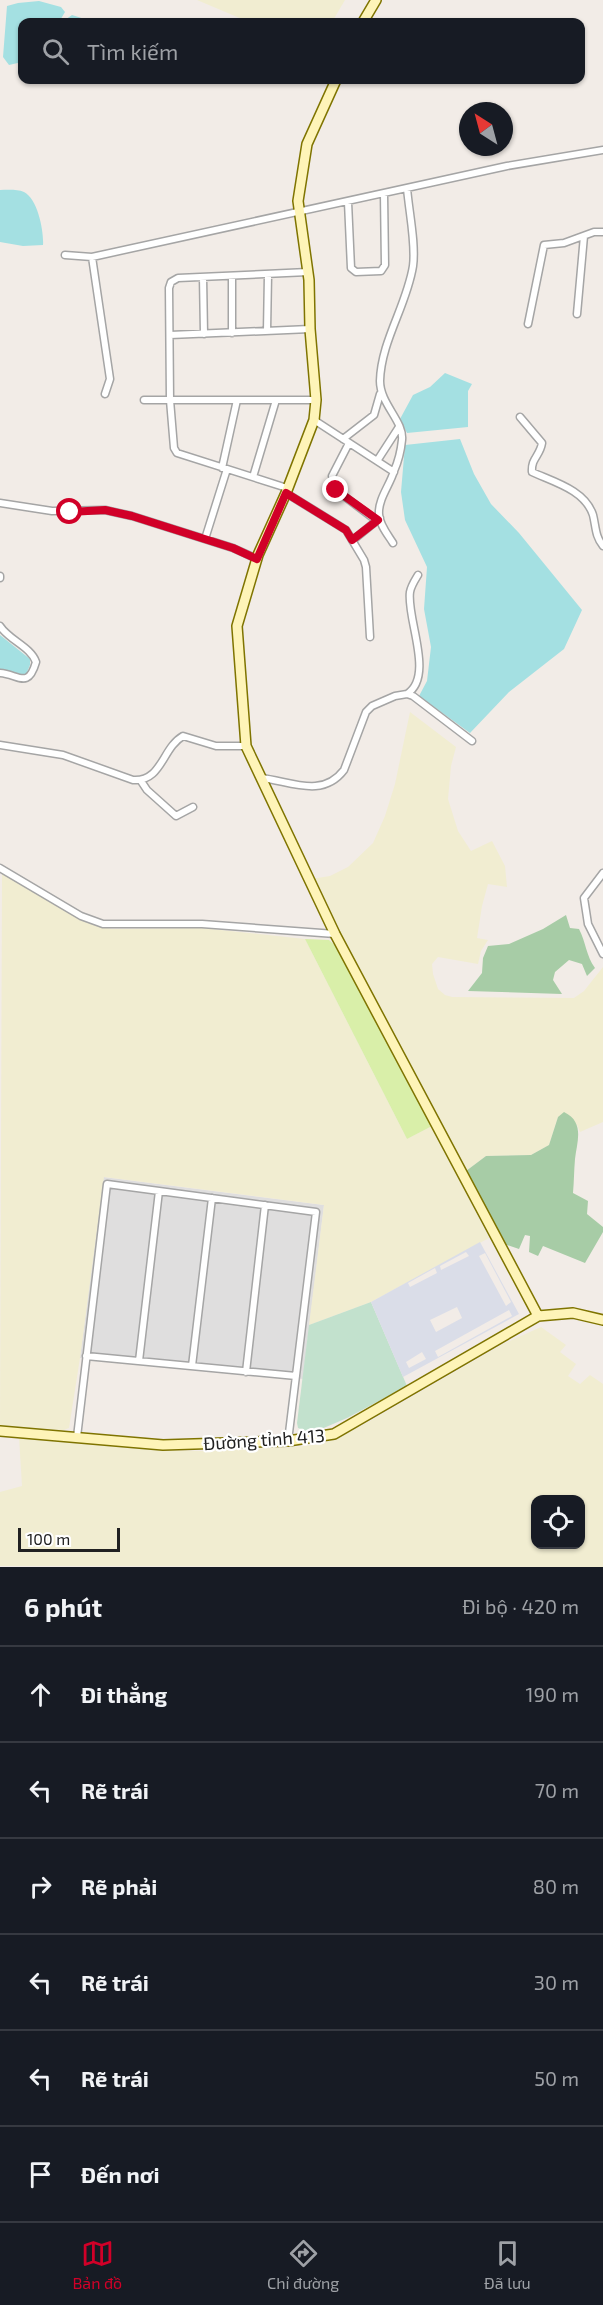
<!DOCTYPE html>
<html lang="vi">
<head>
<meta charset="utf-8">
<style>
  :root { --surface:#171b24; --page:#20242c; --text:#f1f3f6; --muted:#9ea1a6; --line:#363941; --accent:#d10028 }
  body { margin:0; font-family:"Exo 2",sans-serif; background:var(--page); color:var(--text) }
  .controls { position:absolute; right:18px; bottom:18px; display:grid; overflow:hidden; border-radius:12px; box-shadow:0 2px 4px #0004 }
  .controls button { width:54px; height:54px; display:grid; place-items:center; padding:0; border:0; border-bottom:2px solid var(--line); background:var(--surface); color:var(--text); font:30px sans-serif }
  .compass { position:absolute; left:459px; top:102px; width:54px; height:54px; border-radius:50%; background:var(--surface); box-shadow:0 2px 4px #0004; rotate:324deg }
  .scale { position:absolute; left:18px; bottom:15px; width:102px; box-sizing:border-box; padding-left:6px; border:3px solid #212121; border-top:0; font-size:16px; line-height:21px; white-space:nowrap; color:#212121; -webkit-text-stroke:4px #fff; paint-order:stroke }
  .stop { position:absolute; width:18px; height:18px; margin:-14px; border:4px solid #d10028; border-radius:50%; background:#fff }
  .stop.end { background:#d10028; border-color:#fff; box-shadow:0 2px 6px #0008 }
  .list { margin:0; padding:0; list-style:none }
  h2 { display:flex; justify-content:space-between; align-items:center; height:78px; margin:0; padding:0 24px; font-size:26px }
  h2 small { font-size:20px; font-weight:400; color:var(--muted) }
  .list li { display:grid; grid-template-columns:39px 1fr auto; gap:18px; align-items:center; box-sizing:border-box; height:96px; padding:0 24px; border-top:2px solid var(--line) }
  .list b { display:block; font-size:22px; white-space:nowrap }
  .list em { font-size:20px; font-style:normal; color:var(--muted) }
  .icon { flex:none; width:33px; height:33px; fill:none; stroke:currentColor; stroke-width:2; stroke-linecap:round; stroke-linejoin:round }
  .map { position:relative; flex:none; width:603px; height:1567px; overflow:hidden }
  .search { position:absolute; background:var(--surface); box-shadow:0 2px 4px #0004; left:18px; right:18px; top:18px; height:66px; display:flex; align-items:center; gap:15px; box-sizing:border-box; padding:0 21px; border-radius:12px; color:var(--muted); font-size:22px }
  .sheet { height:654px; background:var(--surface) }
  nav { display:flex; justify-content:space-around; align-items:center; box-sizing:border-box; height:84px; border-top:2px solid var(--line); background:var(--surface); font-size:16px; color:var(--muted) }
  nav a { display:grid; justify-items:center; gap:3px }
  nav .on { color:var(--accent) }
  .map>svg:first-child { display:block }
  .residential { fill:#dfdede }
  .farmland { fill:#f1edd1; fill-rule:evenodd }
  .grass { fill:#d9efa9 }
  .wetland { fill:#c2e1cd }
  .cemetery { fill:#a7cca6 }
  .plaza { fill:#dadde8; fill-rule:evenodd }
  .water { fill:#a4e0e2 }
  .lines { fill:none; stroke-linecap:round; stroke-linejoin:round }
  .street-casing { stroke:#a5a5a5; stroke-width:9 }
  .secondary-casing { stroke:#7f7400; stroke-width:12 }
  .street { stroke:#fff; stroke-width:6 }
  .secondary { stroke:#fef4b8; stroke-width:9 }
  .route { stroke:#d10028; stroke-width:8 }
  .labels { text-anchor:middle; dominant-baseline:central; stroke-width:4.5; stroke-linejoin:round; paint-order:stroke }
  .street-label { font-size:18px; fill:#212121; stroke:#fff }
</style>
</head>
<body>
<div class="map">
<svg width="603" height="1567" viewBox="0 0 603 1567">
  <rect width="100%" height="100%" fill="#f2ece7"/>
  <path class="residential" d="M103,1177L324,1205L303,1379L80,1358Z"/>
  <path class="farmland" d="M197,0H345L332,22H249Z
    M410,712L456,747L451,766L448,799L458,831L471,851L492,841L505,866L507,887L488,884L482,906L477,938L488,940L481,951L478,964L438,957L432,964L433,974L438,989L445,995L452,997L574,998L584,991L603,967V1122L580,1132L577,1125L558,1117L549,1145L531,1155L486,1156L466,1171L311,879L330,876L348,867L373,843L385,816L395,784Z
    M2,873L70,914L95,925L112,929L202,928L305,939L407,1139L432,1126L489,1238L371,1302L309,1325L324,1205L104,1177L80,1358L69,1428L61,1431L0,1426Z
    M541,1327L566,1345L560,1352L576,1364L568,1376L580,1384L590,1375L603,1384V1567L0,1566V1492L22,1486L19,1437L142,1449L199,1451L296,1447L321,1444L363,1425L503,1344ZM536,1500H580V1544H536Z"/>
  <path class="grass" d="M305,939L329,940L340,950L432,1126L407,1139Z"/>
  <path class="wetland" d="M371,1302L407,1386L347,1418L312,1433L298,1428L297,1423L309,1325Z"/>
  <path class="cemetery" d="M566,915L570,928L579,929C586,942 586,956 595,968L587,976L582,964L569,960L555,972L553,980L562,994L468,991L482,973L483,958L488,946L509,944L543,929Z
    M564,1112C585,1122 577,1142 575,1159C574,1170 574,1182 573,1193L588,1201L587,1214L603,1227V1232L585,1263L543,1246L538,1256L529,1252L530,1236L525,1235L519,1249L504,1244L466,1171L486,1156L531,1155L549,1145L558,1117Z"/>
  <path class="plaza" d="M480,1242L519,1314L403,1377L371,1302ZM466,1252L469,1256L441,1270L440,1266ZM485,1253L511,1302L506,1306L479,1256ZM435,1268L437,1273L410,1287L408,1283ZM457,1307L462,1318L436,1332L430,1320ZM509,1310L512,1316L438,1357L435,1351ZM422,1352L426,1359L409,1368L406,1362Z"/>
  <path class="water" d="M39,1L61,7L65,12L59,22H22V62L9,65L3,57L7,6L18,3Z
    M72,15L94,22H62Z
    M0,190C7,190 17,189 24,192C38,199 44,232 43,245L23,246L0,242Z
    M445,373L472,384L468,391V427L407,433L400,419L413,395L430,387Z
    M460,439L474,474L491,504L519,533L582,610L564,649L509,692L470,733L419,696L427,681L431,647L424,609L427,567L405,520L401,492L405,445Z
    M0,635L30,659V665L25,677L0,671Z"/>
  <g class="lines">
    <g class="street-casing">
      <path id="street" d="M348,202L351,268L356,272L381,271L385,265L384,194
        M65,255L92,257L507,166L603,150
        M92,257L110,379L105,394
        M308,272L178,278L171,282L169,288L170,400H316
        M203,277L204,334
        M577,314L584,236
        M528,324L544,245L564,243L594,232H603
        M267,331L268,275
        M232,333V276
        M170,335L310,329
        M144,400H170L174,448L177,453L287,488
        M520,417L542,443C540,456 531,458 532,472C554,482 585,490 593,515C596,527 595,536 603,546
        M314,420L394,472
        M343,439L374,415L380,394
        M349,443L332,476L336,490L377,521
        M377,461L399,427
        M222,468L237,400
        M253,477L276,400
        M286,493L346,530L364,560L366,567L370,637
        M0,503L52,511L105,510L132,516L233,548L257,559
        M205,539L227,469
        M353,540L380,518
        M393,543C388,535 379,524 379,514C378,499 390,485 394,471C398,462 401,450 402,440C404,421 380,404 380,381C381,341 407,305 413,266C416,244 409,212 407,188
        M0,576V578
        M0,626C9,640 31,647 36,662C28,690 18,674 0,673
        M407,694C435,676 406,618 410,592C411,586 415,580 418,575
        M0,745L63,755L133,780C162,782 162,748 183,736L216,746H246
        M261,778C290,781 322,799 344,770L366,712L372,706L395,696L407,694L413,696L472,741
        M141,781L147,790L176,816L193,807
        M0,868L81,916L103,924H202L335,934
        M603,873L584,898L588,924L603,954
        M86,1356L296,1376
        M139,1361L159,1191
        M192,1366L212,1198
        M246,1372L265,1205
        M77,1437L107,1184L316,1212L288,1441"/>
    </g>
    <g class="secondary-casing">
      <path id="secondary" d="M363,22L376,0
        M336,80L307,144L298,201L309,280L310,329L316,400L314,420L286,493L258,555L237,626L246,746L335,934L538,1316
        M0,1431L163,1445L288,1441L334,1434L538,1316L573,1313L603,1320"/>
    </g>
    <use href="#street" class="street"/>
    <use href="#secondary" class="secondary"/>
  </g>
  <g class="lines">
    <path class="route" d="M70,512L105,510L132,516L233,548L257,559L286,493L346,530L352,540L378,520L336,490"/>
  </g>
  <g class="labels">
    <g class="street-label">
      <text transform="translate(264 1439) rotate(-4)">Đường tỉnh 413</text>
    </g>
  </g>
</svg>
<div class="controls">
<button><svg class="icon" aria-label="locate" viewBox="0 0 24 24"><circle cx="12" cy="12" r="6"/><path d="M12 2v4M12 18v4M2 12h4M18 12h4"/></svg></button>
</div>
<svg class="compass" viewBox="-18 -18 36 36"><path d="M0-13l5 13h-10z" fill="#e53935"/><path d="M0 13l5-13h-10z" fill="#9ea1a6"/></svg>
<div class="scale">100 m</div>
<div class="stop" style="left:70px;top:512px"></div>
<div class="stop end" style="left:336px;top:490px"></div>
<div class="search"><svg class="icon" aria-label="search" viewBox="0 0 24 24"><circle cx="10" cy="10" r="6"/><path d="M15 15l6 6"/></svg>Tìm kiếm</div>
</div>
<section class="sheet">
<h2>6 phút<small>Đi bộ · 420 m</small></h2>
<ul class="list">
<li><svg class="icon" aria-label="ahead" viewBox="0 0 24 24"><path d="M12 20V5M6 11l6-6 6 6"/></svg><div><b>Đi thẳng</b></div><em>190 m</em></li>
<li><svg class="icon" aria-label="left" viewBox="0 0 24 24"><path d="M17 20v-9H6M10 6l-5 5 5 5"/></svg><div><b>Rẽ trái</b></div><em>70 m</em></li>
<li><svg class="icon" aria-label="right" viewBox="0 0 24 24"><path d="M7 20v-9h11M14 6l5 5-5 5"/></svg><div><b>Rẽ phải</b></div><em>80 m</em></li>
<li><svg class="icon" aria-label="left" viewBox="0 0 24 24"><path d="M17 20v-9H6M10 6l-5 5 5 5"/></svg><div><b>Rẽ trái</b></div><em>30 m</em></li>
<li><svg class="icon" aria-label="left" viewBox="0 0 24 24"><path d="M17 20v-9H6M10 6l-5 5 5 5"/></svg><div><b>Rẽ trái</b></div><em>50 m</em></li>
<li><svg class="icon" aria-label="arrive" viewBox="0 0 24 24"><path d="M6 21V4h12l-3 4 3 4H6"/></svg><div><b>Đến nơi</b></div></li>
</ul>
</section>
<nav>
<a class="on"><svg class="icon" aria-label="map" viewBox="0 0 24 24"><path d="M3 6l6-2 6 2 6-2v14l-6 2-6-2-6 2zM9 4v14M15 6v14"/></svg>Bản đồ</a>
<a><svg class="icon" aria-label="directions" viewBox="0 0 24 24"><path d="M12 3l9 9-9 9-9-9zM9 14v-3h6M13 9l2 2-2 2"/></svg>Chỉ đường</a>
<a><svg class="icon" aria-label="saved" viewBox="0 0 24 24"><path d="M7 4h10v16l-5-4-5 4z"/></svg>Đã lưu</a>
</nav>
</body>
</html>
